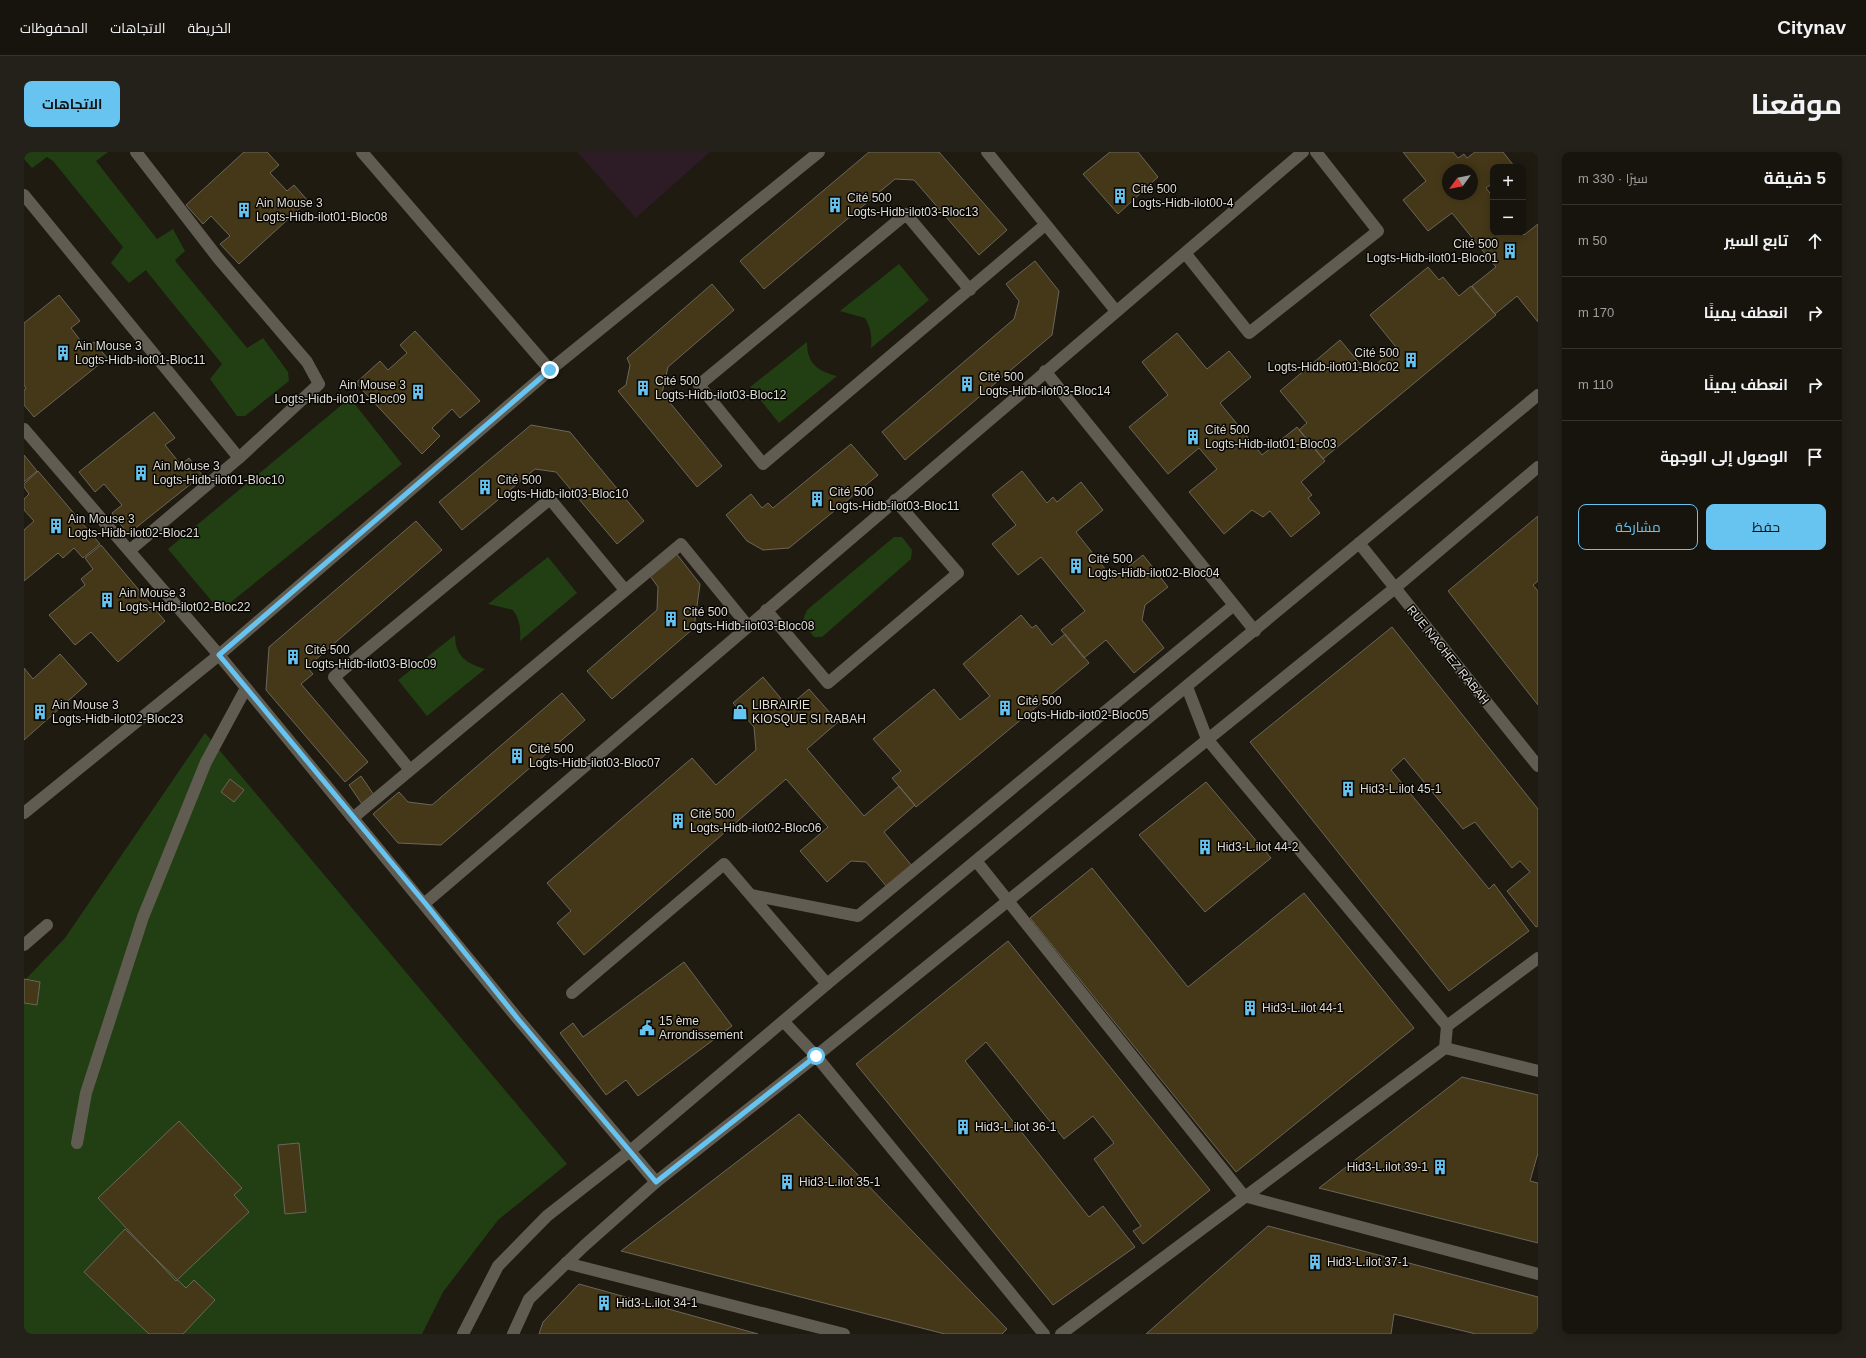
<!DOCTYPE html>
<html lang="ar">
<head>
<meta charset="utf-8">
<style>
  :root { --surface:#17140d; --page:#24211b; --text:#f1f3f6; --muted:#9e9e9d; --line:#36332e; --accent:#67c4f0 }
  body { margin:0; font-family:Helvetica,Cairo,sans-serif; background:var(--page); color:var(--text); direction:rtl }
  .controls { position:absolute; right:12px; top:12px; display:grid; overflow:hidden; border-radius:8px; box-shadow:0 2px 10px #0003 }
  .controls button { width:36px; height:36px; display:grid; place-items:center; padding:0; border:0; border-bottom:1px solid var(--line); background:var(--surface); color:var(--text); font:20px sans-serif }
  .compass { position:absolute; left:1418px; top:12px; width:36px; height:36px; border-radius:50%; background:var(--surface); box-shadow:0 2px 10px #0003; rotate:237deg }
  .stop { position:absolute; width:12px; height:12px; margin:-9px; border:3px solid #67c4f0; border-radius:50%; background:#fff }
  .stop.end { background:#67c4f0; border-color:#fff; box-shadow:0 1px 4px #0008 }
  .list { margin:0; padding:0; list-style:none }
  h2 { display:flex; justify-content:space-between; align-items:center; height:52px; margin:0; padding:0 16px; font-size:17px }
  h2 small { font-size:13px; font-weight:400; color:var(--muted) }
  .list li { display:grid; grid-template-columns:26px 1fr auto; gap:12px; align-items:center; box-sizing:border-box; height:72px; padding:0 16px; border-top:1px solid var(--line) }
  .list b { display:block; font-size:15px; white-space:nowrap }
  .list em { font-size:13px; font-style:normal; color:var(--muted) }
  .actions { display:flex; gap:8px; padding:12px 16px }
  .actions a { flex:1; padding:9px 0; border:1px solid var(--accent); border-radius:8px; text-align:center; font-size:14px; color:var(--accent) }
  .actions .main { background:var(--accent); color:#111 }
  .icon { flex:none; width:22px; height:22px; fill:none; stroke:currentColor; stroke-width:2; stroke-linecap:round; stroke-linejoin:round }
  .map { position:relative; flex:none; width:1514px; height:1182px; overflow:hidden; direction:ltr; border-radius:8px }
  header { display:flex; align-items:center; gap:24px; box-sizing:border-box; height:56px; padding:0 20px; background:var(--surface); border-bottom:1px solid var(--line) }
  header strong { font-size:19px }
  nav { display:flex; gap:22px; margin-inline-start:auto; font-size:14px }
  .intro { display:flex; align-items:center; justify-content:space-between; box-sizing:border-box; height:96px; padding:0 24px }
  h1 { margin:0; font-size:28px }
  .button { padding:10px 18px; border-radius:8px; background:var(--accent); color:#111; font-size:14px; font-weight:700 }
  main { display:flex; gap:24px; padding:0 24px }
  aside { flex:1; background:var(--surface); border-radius:8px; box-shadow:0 2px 10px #0003 }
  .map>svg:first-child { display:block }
  .education { fill:#2d1c25 }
  .green { fill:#223f13 }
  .building { fill:#453818; stroke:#6b665b; fill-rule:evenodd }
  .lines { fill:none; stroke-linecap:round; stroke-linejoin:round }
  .lane { stroke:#615c51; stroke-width:12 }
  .street { stroke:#615c51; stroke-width:12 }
  .secondary { stroke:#615c51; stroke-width:12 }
  .route { stroke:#67c4f0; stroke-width:5 }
  .labels { text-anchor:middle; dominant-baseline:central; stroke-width:3; stroke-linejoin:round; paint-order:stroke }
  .poi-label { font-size:12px; fill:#dfdcd6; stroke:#070603; text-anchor:start }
  .street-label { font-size:12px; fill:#dfdcd6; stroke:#070603 }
</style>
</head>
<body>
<header>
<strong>Citynav</strong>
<nav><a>الخريطة</a><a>الاتجاهات</a><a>المحفوظات</a></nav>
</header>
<div class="intro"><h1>موقعنا</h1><a class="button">الاتجاهات</a></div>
<main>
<aside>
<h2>5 دقيقة<small>سيرًا · 330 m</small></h2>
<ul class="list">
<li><svg class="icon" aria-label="ahead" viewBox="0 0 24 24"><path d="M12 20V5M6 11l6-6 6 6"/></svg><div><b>تابع السير</b></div><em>50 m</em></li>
<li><svg class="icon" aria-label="right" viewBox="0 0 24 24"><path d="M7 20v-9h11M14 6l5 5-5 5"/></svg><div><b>انعطف يمينًا</b></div><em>170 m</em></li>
<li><svg class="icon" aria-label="right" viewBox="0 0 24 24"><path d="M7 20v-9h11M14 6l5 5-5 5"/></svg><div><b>انعطف يمينًا</b></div><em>110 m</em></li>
<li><svg class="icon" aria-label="arrive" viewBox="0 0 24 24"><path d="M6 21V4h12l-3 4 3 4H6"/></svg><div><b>الوصول إلى الوجهة</b></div></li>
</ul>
<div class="actions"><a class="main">حفظ</a><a>مشاركة</a></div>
</aside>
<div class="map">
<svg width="1514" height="1182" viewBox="0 0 1514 1182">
  <rect width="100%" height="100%" fill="#1f1b11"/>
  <path class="education" d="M553,0H686L612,66Z"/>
  <path class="green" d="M0,0H84L72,9L133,87L149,77L161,99L151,108L152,110L223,196L239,186L264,220L265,229L221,264H213L186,227L198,212L124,121L122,118L105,131L87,111L99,95L29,9L23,5L8,16L0,7Z
    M875,112L905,148L847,196C848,184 847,176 841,166L816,159Z
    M783,190C783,211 793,219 813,224L755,271L726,235Z
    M326,246L378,312L196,459L144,397Z
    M870,385H878L888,398L887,407L798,485H790L778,470L783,458Z
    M524,405L553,441L496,489C497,477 496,468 489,458L464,452Z
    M431,483C431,504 442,511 461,517L403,564L374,528Z
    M181,581L543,1012L474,1068L419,1140L398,1182H0V829L41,786Z"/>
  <path class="building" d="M220,0H243L255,13L246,21L263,39L270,33L284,49L215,112L196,92L206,84L187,64L179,72L162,53Z
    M845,0H915L983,78L955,103L890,28L871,27L740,137L716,109Z
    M1086,0H1114L1134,25L1094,62L1059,22Z
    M1379,0H1429L1434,6L1440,2L1443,6L1451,0H1479L1490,14L1469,15V31L1462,36L1469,45V81H1498L1500,83L1514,72V170L1493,144L1471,162L1448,134L1472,115L1428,61L1404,79L1379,48L1402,29ZM1424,18H1448V42H1424Z
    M1011,109L1035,139L1028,183L881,308L858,280L990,167L995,149L982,132Z
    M1404,115L1415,128L1419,125L1435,144L1447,134L1472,163L1299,307L1275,278L1283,271L1256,239L1316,188L1343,220L1372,195L1346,163Z
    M688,132L710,158L644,215L638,241L698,314L673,335L594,239L602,233L606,213L603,206Z
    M35,143L56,169L47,176L62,196L70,190L83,206L10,265L0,253V238L2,237L0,233V171Z
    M391,179L456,249L436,266L428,257L408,276L416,284L398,302L332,231L356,209L364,218L383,201L376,193Z
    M1153,181L1183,217L1205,199L1227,225L1196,251L1238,303L1273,275L1301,309L1277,330L1288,343L1284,346L1296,361L1267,385L1246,359L1239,365L1228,358L1200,382L1165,340L1193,317L1175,296L1144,322L1105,275L1144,243L1118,210Z
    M130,260L151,286L141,293L157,313L165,306L178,323L104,382L88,361L98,353L80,332L71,340L55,320Z
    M507,273L546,280L620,369L593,392L532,320L511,317L438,378L415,350Z
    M827,292L854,323L765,396L739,398L723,389L702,363L727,342L738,356L744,351L749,356Z
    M0,303L13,319L0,330Z
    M14,319L76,392L59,406L50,396L39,406L34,401L0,429V378L10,369L0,358V347L5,342L0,335V332Z
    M998,319L1023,351L1029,345L1033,350L1057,330L1079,358L1052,380L1089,427L1119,403L1144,435L1121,453L1118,468L1140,496L1110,521L1082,488L1060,506L1037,478L1061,459L1017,405L994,423L968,392L992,373L968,343Z
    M1514,364V429L1509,433L1514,439V553L1424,439Z
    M392,369L418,398L283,515L289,522L277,532L344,610L321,630L242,538L245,495Z
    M77,393L141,469L94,510L67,480L51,493L25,463L61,433L57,427L69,417L61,406Z
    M651,400L676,432L670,476L588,547L563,519L633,458L634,435L624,421Z
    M997,463L1008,476L1012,473L1028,493L1041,482L1065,511L892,655L868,626L877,619L849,587L910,537L936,568L966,544L939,512Z
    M1368,475L1514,657V774L1512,775L1483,739L1506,720L1496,709L1488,716L1451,670L1439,677L1380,606L1367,618L1465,737L1470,732L1505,779L1425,839L1226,590Z
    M36,502L63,532L0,588V516L9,527Z
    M739,525L764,555L785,537L814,570L783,597L840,664L875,634L891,653L860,680L888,714L863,735L842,710L827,709L803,730L776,699L804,675L762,627L560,803L533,771L547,759L523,731L668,606L692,633L732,598L730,575L709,551Z
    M538,541L561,568L417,693L374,691L349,662L375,640L384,650L408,653Z
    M337,624L350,643L338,652L325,633Z
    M206,627L220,638L210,650L197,640Z
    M1182,630L1247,706L1181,760L1115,683Z
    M1068,716L1164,835L1280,741L1390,876L1212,1020L1006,766Z
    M984,789L1186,1038L1119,1092L1109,1079L1117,1074L1070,1007L1090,991L1069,964L1040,987L962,890L941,909L1065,1065L1079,1054L1111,1095L1029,1153L832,912Z
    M660,810L708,874L614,944L602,928L582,943L536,881L549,871L559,885Z
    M0,827L16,830L13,853L0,851Z
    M1438,925L1514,943V1001L1506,1029L1514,1031V1091L1295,1036Z
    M775,962L983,1177L978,1182H921L597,1099Z
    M155,969L218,1036L210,1043L225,1060L152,1129L74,1046Z
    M275,991L282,1060L261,1062L254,993Z
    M1244,1074L1514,1145V1182H1452L1370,1162L1367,1182H1122Z
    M101,1077L162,1136L170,1128L191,1148L159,1182H125L60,1120Z
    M555,1132L734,1182H515L519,1170Z"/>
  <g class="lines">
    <path class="lane" d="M53,991L62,941L119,765L182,610L222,536"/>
    <path class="street" d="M338,0L526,218
      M963,0L1092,159
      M0,43L215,306
      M1161,101L1225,181L1354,79L1292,0
      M946,138L882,62L675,233L739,312L1021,73
      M1021,219L1231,479
      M0,277L195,503L494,867L632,1030
      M105,399L215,306L295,232L283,210L194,106L112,0
      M742,458L804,531L934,421L871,348
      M1163,535L1183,587L1423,874
      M386,618L310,525L526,347L601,438
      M0,661L195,503L526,218L795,0
      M330,665L657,392L724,474
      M953,710L1220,1044L1514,1122
      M727,743L834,764L1210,453
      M401,751L1279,0
      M0,793L23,773
      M548,841L700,712L803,832
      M760,870L792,904L1020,1182
      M1421,896L1514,919
      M542,1111L820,1182"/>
    <path class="secondary" d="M1335,391L1514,614
      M439,1182L474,1114L523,1064L606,999L803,832L1514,243
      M489,1182L505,1147L560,1094L632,1030L792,904L1371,436L1514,315
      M1037,1182L1421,896L1423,874L1514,806"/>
  </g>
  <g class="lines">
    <path class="route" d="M526,218L195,503L401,751L494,867L632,1030L792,904"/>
  </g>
  <defs>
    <g id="building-bare" transform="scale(1.2)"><path d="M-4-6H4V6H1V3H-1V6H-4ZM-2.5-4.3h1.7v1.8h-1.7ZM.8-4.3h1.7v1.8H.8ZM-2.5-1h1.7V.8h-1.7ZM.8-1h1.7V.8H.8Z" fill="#67c4f0" stroke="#070603" stroke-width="2.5" paint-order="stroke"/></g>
    <g id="shop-bare" transform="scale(1.2)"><path d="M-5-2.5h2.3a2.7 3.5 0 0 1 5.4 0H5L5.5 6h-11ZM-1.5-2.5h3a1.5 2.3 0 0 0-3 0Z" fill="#67c4f0" stroke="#070603" stroke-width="2.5" paint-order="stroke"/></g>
    <g id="civic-bare" transform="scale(1.2)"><path d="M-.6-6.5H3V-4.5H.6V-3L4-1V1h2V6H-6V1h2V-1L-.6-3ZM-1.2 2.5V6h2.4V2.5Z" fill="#67c4f0" stroke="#070603" stroke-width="2.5" paint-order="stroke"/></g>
  </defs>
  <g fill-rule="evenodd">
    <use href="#building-bare" x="1096" y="44"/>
    <use href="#building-bare" x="811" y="53"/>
    <use href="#building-bare" x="220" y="58"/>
    <use href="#building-bare" x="1486" y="99"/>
    <use href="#building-bare" x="39" y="201"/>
    <use href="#building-bare" x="1387" y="208"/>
    <use href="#building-bare" x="943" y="232"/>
    <use href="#building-bare" x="619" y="236"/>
    <use href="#building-bare" x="394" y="240"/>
    <use href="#building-bare" x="1169" y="285"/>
    <use href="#building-bare" x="117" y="321"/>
    <use href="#building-bare" x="461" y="335"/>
    <use href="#building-bare" x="793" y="347"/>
    <use href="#building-bare" x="32" y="374"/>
    <use href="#building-bare" x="1052" y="414"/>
    <use href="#building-bare" x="83" y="448"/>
    <use href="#building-bare" x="647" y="467"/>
    <use href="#building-bare" x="269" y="505"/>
    <use href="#building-bare" x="981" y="556"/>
    <use href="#building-bare" x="16" y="560"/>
    <use href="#shop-bare" x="716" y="560"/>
    <use href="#building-bare" x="493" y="604"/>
    <use href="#building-bare" x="1324" y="637"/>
    <use href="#building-bare" x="654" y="669"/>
    <use href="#building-bare" x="1181" y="695"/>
    <use href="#building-bare" x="1226" y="856"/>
    <use href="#civic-bare" x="623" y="876"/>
    <use href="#building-bare" x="939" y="975"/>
    <use href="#building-bare" x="1416" y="1015"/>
    <use href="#building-bare" x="763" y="1030"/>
    <use href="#building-bare" x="1291" y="1110"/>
    <use href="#building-bare" x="580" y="1151"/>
  </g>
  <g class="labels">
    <g class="poi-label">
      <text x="1108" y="37">Cité 500<tspan x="1108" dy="14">Logts-Hidb-ilot00-4</tspan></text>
      <text x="823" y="46">Cité 500<tspan x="823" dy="14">Logts-Hidb-ilot03-Bloc13</tspan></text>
      <text x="232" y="51">Ain Mouse 3<tspan x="232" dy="14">Logts-Hidb-ilot01-Bloc08</tspan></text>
      <text x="1474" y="92" text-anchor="end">Cité 500<tspan x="1474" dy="14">Logts-Hidb-ilot01-Bloc01</tspan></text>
      <text x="51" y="194">Ain Mouse 3<tspan x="51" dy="14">Logts-Hidb-ilot01-Bloc11</tspan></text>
      <text x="1375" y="201" text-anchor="end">Cité 500<tspan x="1375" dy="14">Logts-Hidb-ilot01-Bloc02</tspan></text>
      <text x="955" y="225">Cité 500<tspan x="955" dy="14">Logts-Hidb-ilot03-Bloc14</tspan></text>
      <text x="631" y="229">Cité 500<tspan x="631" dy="14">Logts-Hidb-ilot03-Bloc12</tspan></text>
      <text x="382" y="233" text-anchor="end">Ain Mouse 3<tspan x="382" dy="14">Logts-Hidb-ilot01-Bloc09</tspan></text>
      <text x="1181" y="278">Cité 500<tspan x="1181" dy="14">Logts-Hidb-ilot01-Bloc03</tspan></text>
      <text x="129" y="314">Ain Mouse 3<tspan x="129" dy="14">Logts-Hidb-ilot01-Bloc10</tspan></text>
      <text x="473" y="328">Cité 500<tspan x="473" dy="14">Logts-Hidb-ilot03-Bloc10</tspan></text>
      <text x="805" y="340">Cité 500<tspan x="805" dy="14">Logts-Hidb-ilot03-Bloc11</tspan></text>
      <text x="44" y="367">Ain Mouse 3<tspan x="44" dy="14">Logts-Hidb-ilot02-Bloc21</tspan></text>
      <text x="1064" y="407">Cité 500<tspan x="1064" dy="14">Logts-Hidb-ilot02-Bloc04</tspan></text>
      <text x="95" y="441">Ain Mouse 3<tspan x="95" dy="14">Logts-Hidb-ilot02-Bloc22</tspan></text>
      <text x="659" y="460">Cité 500<tspan x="659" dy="14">Logts-Hidb-ilot03-Bloc08</tspan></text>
      <text x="281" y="498">Cité 500<tspan x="281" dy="14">Logts-Hidb-ilot03-Bloc09</tspan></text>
      <text x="993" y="549">Cité 500<tspan x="993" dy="14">Logts-Hidb-ilot02-Bloc05</tspan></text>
      <text x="28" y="553">Ain Mouse 3<tspan x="28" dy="14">Logts-Hidb-ilot02-Bloc23</tspan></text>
      <text x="728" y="553">LIBRAIRIE<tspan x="728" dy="14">KIOSQUE SI RABAH</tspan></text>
      <text x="505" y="597">Cité 500<tspan x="505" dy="14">Logts-Hidb-ilot03-Bloc07</tspan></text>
      <text x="1336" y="637">Hid3-L.ilot 45-1</text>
      <text x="666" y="662">Cité 500<tspan x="666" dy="14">Logts-Hidb-ilot02-Bloc06</tspan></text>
      <text x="1193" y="695">Hid3-L.ilot 44-2</text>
      <text x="1238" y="856">Hid3-L.ilot 44-1</text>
      <text x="635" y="869">15 ème<tspan x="635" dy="14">Arrondissement</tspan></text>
      <text x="951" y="975">Hid3-L.ilot 36-1</text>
      <text x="1404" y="1015" text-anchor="end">Hid3-L.ilot 39-1</text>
      <text x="775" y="1030">Hid3-L.ilot 35-1</text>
      <text x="1303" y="1110">Hid3-L.ilot 37-1</text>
      <text x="592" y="1151">Hid3-L.ilot 34-1</text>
    </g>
    <g class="street-label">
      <text transform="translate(1424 503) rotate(51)">RUE NACHEZ RABAH</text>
    </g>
  </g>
</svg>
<div class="controls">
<button>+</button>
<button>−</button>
</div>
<svg class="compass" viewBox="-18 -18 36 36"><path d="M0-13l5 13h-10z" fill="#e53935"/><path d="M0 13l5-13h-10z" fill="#9e9e9d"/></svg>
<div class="stop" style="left:792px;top:904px"></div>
<div class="stop end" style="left:526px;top:218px"></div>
</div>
</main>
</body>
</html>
